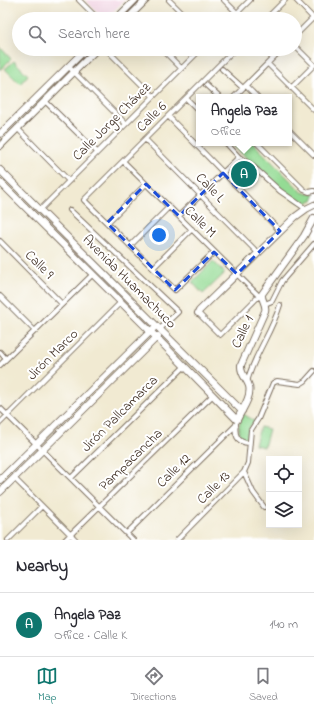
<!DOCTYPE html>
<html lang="en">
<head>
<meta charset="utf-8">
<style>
  :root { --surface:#fff; --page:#f7f7f7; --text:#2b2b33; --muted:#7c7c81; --line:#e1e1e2; --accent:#0f766e }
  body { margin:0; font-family:"Indie Flower",sans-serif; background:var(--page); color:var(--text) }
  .controls { position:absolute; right:12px; bottom:12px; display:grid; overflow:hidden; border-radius:0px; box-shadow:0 4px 16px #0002 }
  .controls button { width:36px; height:36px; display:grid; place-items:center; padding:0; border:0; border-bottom:1px solid var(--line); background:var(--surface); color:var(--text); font:20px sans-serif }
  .you { position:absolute; left:159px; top:235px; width:14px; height:14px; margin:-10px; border:3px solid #fff; border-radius:50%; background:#1a73e8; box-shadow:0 0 0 6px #1a73e833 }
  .badge { display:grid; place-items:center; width:26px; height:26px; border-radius:50%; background:var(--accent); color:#fff; font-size:13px; font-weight:700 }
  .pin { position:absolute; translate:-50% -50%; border:2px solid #fff; box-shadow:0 1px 4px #0006 }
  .popup { position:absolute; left:196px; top:94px; width:96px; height:52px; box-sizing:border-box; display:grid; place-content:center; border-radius:0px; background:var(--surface); filter:drop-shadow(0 1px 3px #0005); font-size:13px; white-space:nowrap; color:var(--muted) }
  .popup b { font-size:15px; color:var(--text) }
  .popup::after { content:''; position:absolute; left:50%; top:100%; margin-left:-8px; border:8px solid transparent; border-top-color:var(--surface) }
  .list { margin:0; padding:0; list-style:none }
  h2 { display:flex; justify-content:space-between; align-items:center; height:52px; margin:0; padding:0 16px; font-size:17px }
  h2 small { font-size:13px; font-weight:400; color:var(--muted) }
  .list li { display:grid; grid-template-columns:26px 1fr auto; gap:12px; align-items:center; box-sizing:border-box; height:64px; padding:0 16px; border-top:1px solid var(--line) }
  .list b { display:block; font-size:15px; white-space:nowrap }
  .list p { margin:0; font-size:13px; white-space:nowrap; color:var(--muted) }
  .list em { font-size:13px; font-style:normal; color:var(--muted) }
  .icon { flex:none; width:22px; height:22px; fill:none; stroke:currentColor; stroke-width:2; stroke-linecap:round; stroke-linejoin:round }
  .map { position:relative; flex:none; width:314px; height:540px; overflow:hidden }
  .search { position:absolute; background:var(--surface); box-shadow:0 4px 16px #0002; left:12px; right:12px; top:12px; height:44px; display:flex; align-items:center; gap:10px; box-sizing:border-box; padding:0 14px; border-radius:22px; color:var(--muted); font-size:15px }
  .sheet { height:116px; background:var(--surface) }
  nav { display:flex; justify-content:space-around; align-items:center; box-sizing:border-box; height:56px; border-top:1px solid var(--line); background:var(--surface); font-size:11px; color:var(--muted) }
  nav a { display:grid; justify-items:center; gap:2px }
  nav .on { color:var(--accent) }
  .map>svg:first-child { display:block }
  .built { fill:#f2cfe1 }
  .green { fill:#94db94; stroke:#688259 }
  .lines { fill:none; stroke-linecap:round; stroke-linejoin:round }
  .street-casing { stroke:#7b6d5d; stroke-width:6 }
  .secondary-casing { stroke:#7b6d5d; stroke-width:8 }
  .street { stroke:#fff; stroke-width:4 }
  .secondary { stroke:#fff; stroke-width:6 }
  .marked { fill:none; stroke:#1d4ed8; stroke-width:3; stroke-dasharray:8 5; stroke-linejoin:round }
  .labels { text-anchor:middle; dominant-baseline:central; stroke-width:4; stroke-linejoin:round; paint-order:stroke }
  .street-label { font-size:14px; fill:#3b2a1e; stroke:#fff }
</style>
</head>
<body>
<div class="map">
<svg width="314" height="540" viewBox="0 0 314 540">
  <rect width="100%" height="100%" fill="#fff"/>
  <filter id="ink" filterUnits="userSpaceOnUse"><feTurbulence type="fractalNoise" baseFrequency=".025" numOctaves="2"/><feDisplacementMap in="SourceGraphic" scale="8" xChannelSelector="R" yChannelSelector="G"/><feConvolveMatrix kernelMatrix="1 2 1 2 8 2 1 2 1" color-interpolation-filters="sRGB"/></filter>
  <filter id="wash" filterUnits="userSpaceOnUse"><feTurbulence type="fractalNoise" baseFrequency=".012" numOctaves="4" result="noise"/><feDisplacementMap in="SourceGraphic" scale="16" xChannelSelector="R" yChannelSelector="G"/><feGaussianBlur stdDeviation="0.9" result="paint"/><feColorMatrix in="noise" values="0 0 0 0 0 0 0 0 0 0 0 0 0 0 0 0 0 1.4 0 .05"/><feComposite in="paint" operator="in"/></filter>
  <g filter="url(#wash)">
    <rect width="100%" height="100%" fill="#f1ead2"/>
    <path class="built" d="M85,0H125L105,19H104Z"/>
    <path class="green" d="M0,47L11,59L0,70Z
      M14,61L28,75L20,84L5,69Z
      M231,143H253L302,192L308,194L314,193V199C310,201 306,204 302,203C292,202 241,153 231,143Z
      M213,261L225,273L203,294L192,282Z
      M243,414L255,421L249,428L247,437L244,440L241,438C236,430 240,422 243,414Z
      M260,427L269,429L264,447L255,445Z"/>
  </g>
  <g filter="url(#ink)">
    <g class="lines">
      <g class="street-casing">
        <path id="street" d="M79,0L98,19
          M169,0L188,19
          M224,0L237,13
          M296,0L314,19
          M231,19L250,0
          M266,19L285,0
          M295,36L313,18
          M295,46L314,65
          M106,49L153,96
          M162,49L181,68
          M268,64L314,110
          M68,66L126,124
          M222,69L243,88
          M206,85L219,97
          M246,86L257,97
          M291,88L314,65
          M234,97L282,49
          M186,98L199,111
          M45,101L97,152
          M168,116L280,231
          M17,128L69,181
          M289,130L314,155
          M145,139L258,253
          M226,143L239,157L257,170L280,191L306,209
          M257,143L304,190L309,192L314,191
          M123,161L262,299
          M40,210L201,49
          M70,210L178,312L160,329
          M179,216L239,157
          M107,223L146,184
          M0,241L62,304
          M130,246L169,207
          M214,252L175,290L84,200L235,49
          M153,268L192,229
          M0,296L35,331
          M265,304L272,301L282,281L314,244
          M198,313L220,335L259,296
          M0,352L6,359
          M0,365L93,274
          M247,382C254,355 272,332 280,305
          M0,408L133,540
          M0,423L121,302
          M236,424C234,434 237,443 249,443
          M244,472L253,492L264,507
          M14,478L76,540
          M71,478L185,366
          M127,533L236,425
          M8,540L42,506
          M65,540L213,395
          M177,540L244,472L248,463L251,430L258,419L273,383L277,381L300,384L305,381L314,371"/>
      </g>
      <g class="secondary-casing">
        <path id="secondary" d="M116,19L135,0
          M127,19L146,0
          M0,134L86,49
          M0,146L97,49
          M0,170L242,411
          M0,182L157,338L237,420C241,411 252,397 249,386C247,379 240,374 241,365L265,311C267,305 261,300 262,294L304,236L314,218
          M198,313L199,311L295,217L306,209L314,205
          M0,480L153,329
          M0,492L158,336"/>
      </g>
      <use href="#street" class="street"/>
      <use href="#secondary" class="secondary"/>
    </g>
  </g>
  <path class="marked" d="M223,173L280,231L237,274L214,252L175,290L107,223L146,184L179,216Z"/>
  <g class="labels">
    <g class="street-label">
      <text transform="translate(152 117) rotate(-45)">Calle 6</text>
      <text transform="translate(112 122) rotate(-45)">Calle Jorge Chávez</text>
      <text transform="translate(210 188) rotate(46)">Calle L</text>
      <text transform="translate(200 222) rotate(45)">Calle M</text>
      <text transform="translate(39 265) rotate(45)">Calle 9</text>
      <text transform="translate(129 282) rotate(45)">Avenida Huamachuco</text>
      <text transform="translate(243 332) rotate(-65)">Calle 1</text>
      <text transform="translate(53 355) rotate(-45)">Jirón Marco</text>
      <text transform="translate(120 414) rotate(-45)">Jirón Pallcamarca</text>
      <text transform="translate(131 460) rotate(-44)">Pampacancha</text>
      <text transform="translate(174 471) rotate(-45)">Calle 12</text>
      <text transform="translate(214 488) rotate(-45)">Calle 13</text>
    </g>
  </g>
</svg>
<div class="controls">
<button><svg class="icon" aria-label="locate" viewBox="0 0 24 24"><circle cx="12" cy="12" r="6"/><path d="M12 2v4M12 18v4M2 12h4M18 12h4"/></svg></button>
<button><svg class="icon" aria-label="layers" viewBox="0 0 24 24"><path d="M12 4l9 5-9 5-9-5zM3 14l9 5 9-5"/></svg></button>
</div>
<div class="you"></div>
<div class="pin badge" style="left:244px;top:174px">A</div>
<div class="popup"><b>Angela Paz</b>Office</div>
<div class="search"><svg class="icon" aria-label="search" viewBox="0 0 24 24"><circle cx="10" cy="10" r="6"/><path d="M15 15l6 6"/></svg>Search here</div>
</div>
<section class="sheet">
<h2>Nearby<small></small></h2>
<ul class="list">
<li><span class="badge">A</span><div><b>Angela Paz</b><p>Office · Calle K</p></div><em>140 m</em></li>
</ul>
</section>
<nav>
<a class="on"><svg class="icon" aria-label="map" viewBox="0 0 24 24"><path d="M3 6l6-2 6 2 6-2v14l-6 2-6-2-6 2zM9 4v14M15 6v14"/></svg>Map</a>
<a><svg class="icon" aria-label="directions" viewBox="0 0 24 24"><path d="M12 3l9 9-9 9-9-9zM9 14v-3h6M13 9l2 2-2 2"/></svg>Directions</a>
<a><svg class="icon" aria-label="saved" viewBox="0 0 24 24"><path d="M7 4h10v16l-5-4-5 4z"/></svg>Saved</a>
</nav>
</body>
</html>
